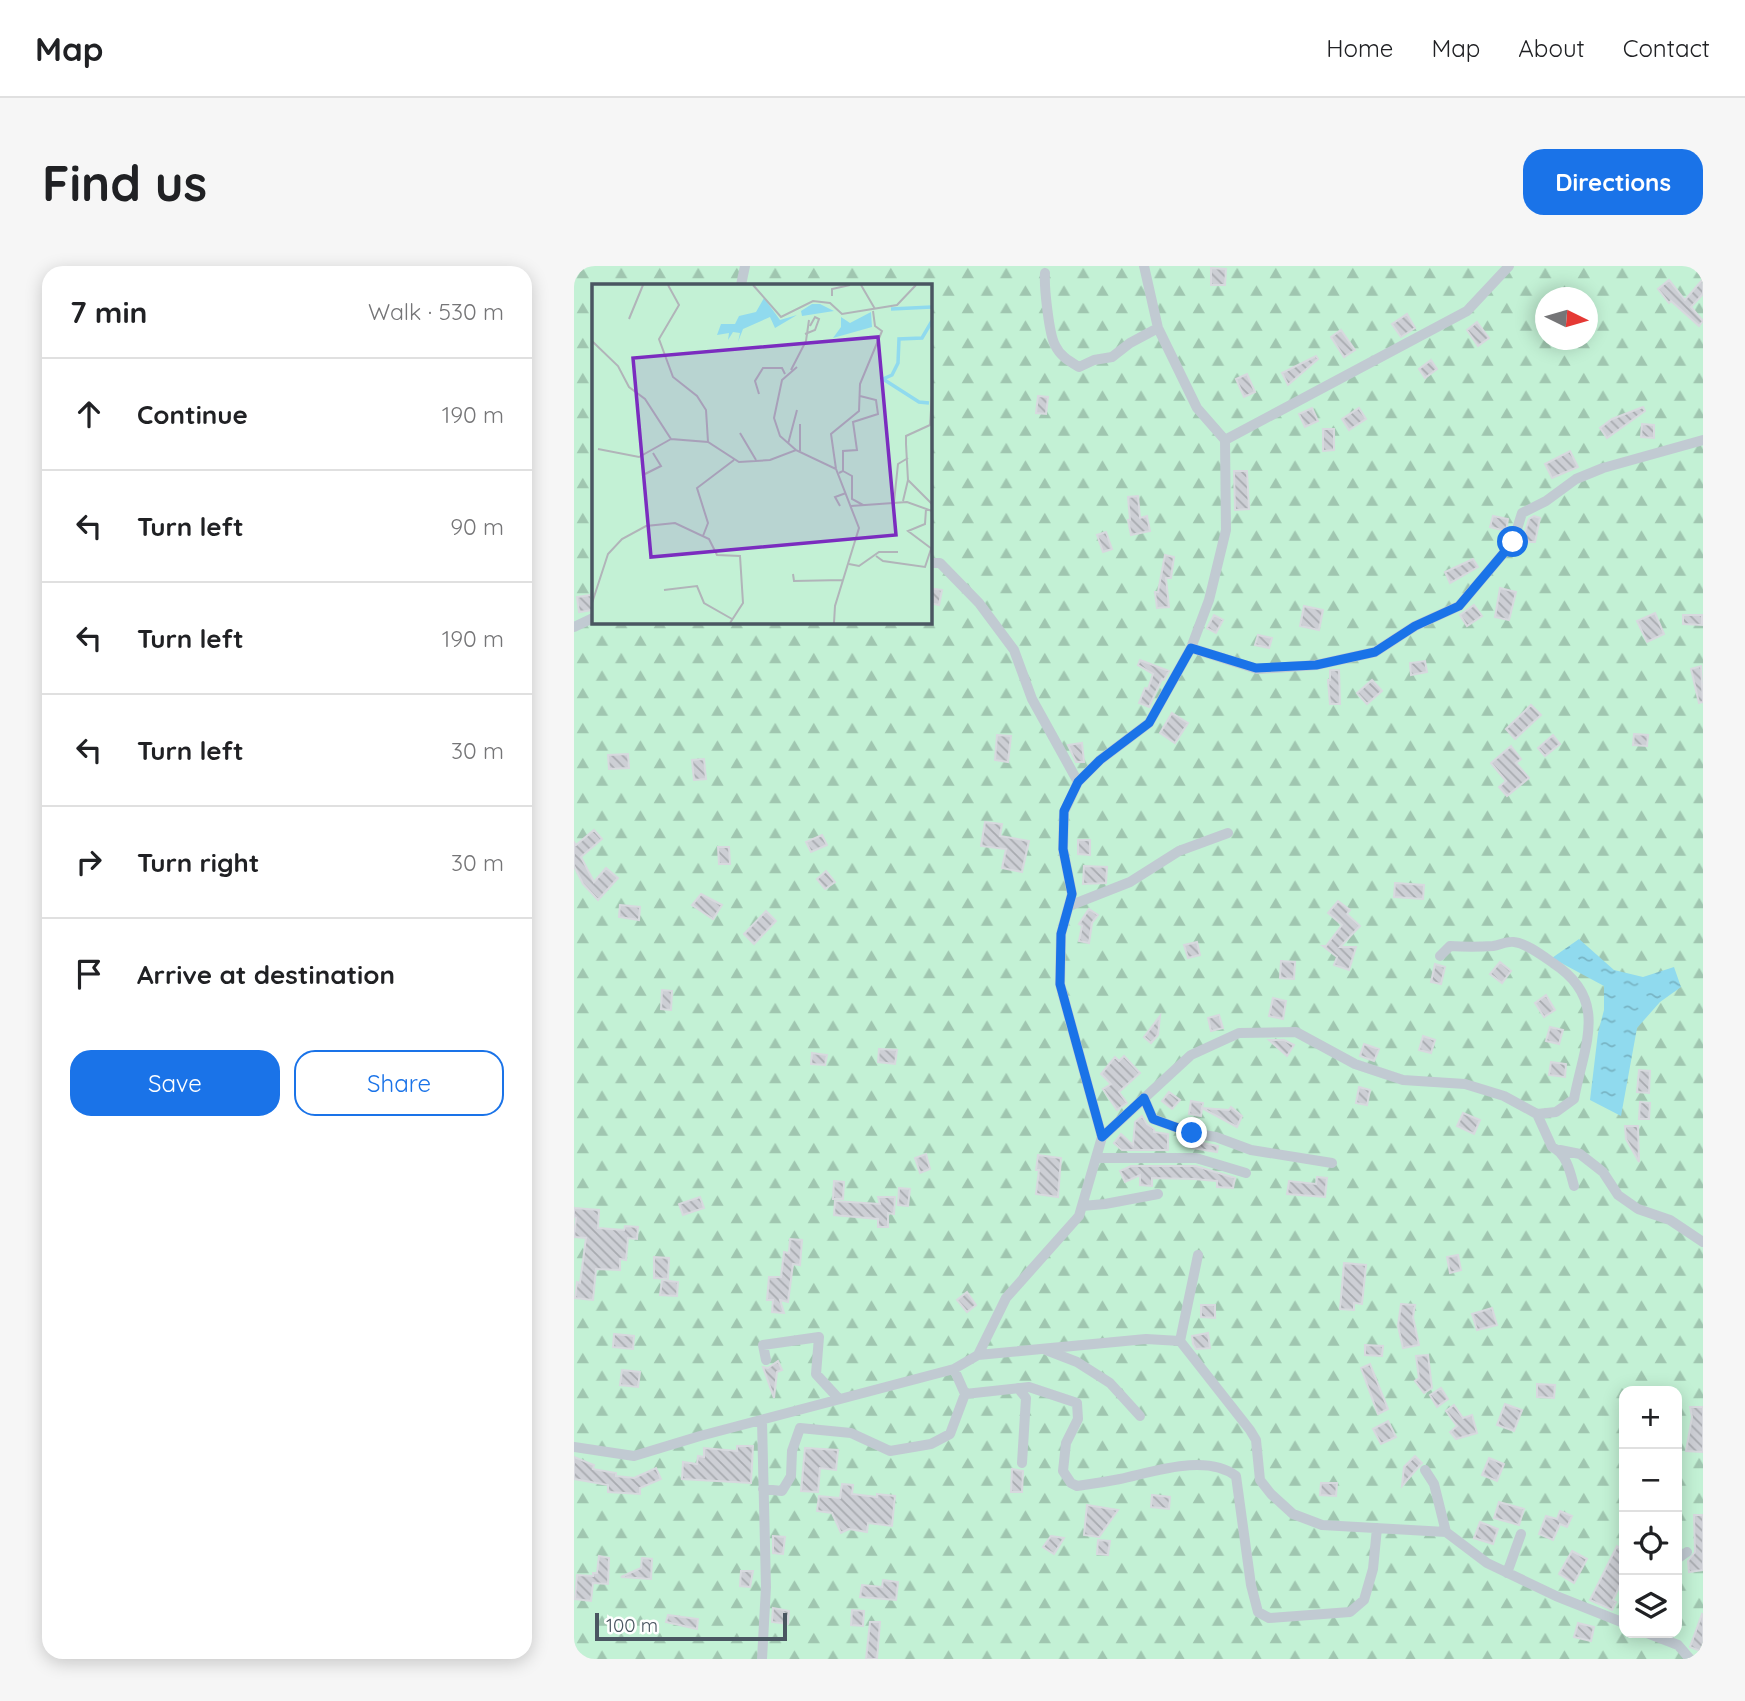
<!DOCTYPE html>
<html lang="en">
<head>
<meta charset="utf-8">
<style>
  :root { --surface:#fff; --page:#f6f6f6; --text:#202124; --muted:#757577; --line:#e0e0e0; --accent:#1a73e8 }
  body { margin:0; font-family:Quicksand,sans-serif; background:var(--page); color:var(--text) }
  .controls { position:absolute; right:21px; bottom:21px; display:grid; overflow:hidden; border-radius:14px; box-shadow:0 4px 18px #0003 }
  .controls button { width:63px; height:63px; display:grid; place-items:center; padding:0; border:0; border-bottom:2px solid var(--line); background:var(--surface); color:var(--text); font:35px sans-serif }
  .compass { position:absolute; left:961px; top:21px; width:63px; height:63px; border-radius:50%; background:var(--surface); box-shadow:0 4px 18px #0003; rotate:95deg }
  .scale { position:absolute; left:21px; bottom:18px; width:192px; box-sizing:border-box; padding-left:7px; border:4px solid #4a5661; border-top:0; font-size:19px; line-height:24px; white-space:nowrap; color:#4a5661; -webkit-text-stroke:5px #fff; paint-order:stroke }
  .stop { position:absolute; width:21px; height:21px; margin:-16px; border:5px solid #1a73e8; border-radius:50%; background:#fff }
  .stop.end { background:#1a73e8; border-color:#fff; box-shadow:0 2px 7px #0008 }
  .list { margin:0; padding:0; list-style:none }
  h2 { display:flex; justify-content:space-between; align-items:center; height:91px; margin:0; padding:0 28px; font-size:30px }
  h2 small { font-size:23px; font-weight:400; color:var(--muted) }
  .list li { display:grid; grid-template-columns:46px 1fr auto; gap:21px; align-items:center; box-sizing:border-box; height:112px; padding:0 28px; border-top:2px solid var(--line) }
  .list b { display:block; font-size:26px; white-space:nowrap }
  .list em { font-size:23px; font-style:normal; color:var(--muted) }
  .actions { display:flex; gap:14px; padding:21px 28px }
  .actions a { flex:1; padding:16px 0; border:2px solid var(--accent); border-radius:21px; text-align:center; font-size:24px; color:var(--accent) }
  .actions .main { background:var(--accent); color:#fff }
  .icon { flex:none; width:38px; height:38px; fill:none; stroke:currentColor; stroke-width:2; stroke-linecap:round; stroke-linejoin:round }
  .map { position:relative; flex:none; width:1129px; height:1393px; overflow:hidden; border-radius:21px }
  header { display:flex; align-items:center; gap:42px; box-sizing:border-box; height:98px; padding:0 35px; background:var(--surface); border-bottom:2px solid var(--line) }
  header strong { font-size:33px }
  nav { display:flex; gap:38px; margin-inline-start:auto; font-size:24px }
  .intro { display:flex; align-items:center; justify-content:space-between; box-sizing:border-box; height:168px; padding:0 42px }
  h1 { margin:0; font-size:49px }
  .button { padding:18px 32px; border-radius:21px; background:var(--accent); color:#fff; font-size:24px; font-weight:700 }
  main { display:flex; gap:42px; padding:0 42px }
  aside { flex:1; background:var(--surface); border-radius:21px; box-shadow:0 4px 18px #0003 }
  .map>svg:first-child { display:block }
  .forest { fill:url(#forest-firs); fill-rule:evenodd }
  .water { fill:url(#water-ripples) }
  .building { fill:url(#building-back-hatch); stroke:#d7d9de; stroke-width:2 }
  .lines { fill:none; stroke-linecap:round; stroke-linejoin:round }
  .street { stroke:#c1cad2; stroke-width:10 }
  .route { stroke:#1a73e8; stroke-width:9 }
  .inset-river { fill:none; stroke:#90daee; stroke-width:3.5 }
  .inset-road { fill:none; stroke:#b1b4b9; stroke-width:2 }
  .view { fill:#7b2cbf; fill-opacity:0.15; stroke:#7b2cbf; stroke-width:3.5 }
  .inset-edge { fill:none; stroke:#4a5661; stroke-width:3.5 }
</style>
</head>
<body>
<header>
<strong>Map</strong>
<nav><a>Home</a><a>Map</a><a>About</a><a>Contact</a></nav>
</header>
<div class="intro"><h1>Find us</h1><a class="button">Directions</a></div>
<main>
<aside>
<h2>7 min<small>Walk · 530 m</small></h2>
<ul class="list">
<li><svg class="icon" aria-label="ahead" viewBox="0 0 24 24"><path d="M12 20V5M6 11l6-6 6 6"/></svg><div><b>Continue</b></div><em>190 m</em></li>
<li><svg class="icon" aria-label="left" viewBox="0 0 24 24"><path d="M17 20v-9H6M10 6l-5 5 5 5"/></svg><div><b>Turn left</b></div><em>90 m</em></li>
<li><svg class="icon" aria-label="left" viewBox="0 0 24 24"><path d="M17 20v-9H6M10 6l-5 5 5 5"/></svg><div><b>Turn left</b></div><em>190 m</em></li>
<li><svg class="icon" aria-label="left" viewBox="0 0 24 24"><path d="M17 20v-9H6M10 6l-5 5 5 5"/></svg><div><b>Turn left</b></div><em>30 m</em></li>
<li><svg class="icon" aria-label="right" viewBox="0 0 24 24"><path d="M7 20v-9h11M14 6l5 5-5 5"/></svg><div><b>Turn right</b></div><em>30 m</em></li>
<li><svg class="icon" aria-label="arrive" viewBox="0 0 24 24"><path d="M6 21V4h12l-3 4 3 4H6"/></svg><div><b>Arrive at destination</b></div></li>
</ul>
<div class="actions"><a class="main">Save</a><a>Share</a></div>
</aside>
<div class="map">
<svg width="1129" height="1393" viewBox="0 0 1129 1393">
  <defs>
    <pattern id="forest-firs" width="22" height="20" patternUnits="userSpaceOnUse" patternTransform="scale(1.75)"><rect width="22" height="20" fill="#c3f1d5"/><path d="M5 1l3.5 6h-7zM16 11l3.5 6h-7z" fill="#a0c6b0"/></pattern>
    <pattern id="water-ripples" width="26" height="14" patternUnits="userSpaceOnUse" patternTransform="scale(1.75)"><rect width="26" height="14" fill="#90daee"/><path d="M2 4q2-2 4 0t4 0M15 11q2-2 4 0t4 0" fill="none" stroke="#78b4c4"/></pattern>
    <pattern id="building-back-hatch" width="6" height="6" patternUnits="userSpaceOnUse" patternTransform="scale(1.75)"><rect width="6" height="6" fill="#cdcfd5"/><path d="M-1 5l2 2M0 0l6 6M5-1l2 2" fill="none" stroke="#a8abb0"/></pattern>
  </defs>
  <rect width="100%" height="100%" fill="#f5f3f3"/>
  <path class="forest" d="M0,0H1129V1393H0ZM19,19H355V355H19ZM972,32H1014V74H972ZM1050,1125H1103V1367H1050Z"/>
  <path class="water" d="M1005,673L1040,704L1069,711L1100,701L1107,721L1086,736L1063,762L1047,850L1016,834L1024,767L1030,744V720L978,692Z"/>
  <path class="building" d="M637,2L652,3L651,19H637Z
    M1129,13V28L1117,41L1129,55L1125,60L1097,35L1095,37L1084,23L1095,14L1111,34Z
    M833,48L841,62L827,71L818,58Z
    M903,56L915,72L904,80L893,64Z
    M767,64L781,84L770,91L757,71Z
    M742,90L744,93L714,119L708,107Z
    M857,94L863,103L851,112L845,103Z
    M673,108L681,126L670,131L662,113Z
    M464,130L474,131L472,148L462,147Z
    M1069,141L1071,145L1033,172L1026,162L1038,153Z
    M738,142L744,155L731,161L725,148Z
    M785,142L792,153L775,164L768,153Z
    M1068,158L1080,159V172L1067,171Z
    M749,163H760V184L749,185Z
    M996,185L1004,201L978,212L971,198Z
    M660,205H673L675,243L661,244Z
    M564,230L566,252L573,250L576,265L557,269L554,254H556L554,231Z
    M919,250L934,253L932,265L916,261Z
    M960,250L966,252L961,276H948L955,253Z
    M532,266L538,283L529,286L523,269Z
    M591,289L600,291L597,312H592L595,341L583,342L581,326H584Z
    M899,293L904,301L876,317L871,306Z
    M355,322L368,324L365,339L355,337Z
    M926,322L942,326L935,354L921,351Z
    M17,329L19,344L5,346L3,331Z
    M900,339L908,350L893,360L886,349Z
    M730,340L749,344L745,364L726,360Z
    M1081,347L1090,368L1073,376L1063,355Z
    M640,349L649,354L642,367L633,362Z
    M1109,349H1128V359L1109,358Z
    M684,369L698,372L695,382L681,379Z
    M566,394L595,405L590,414L588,413L575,441L565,437L571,422L574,423L579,408L564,399Z
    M851,395L853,406L837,409L836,397Z
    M1127,400L1129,436L1125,437L1117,403Z
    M756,404H765L766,438H756L754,414H756Z
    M798,414L808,425L793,438L783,427Z
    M957,439L967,449L941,473L932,463Z
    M598,447L614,457L601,477L586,467Z
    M1060,468L1074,469L1073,480L1059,479Z
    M423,469L437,470L434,496L421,494Z
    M979,469L986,478L971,490L964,482Z
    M508,477L510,496H502L494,479Z
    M937,480L947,493L942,497L955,512L933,530L925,521L932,515L917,497Z
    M54,488L55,502L35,503L34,489Z
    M130,493L132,513L120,514L118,494Z
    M411,556L428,558L426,570L455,575L448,606L428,602L432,583L407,580Z
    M20,564L28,573L7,591L20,616L32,602L44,612L24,634L9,618L0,600V576L2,579Z
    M248,569L253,579L237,586L232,576Z
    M504,574H516V589L504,588Z
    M144,581H155L156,598H145Z
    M510,600L533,601L532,617L509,618Z
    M252,605L261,616L251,623L243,613Z
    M821,617L850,619L849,633L820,631Z
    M127,628L148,639L139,653L118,639Z
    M764,635L776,644L773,648L786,660L766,681H782L775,704L760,699L763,691L749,680H752L768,659L754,647Z
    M46,639L66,641L65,654L45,651Z
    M515,643L524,649L518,657L515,677L505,675L508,660L505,658Z
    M192,645L202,655L180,678L170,668Z
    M623,676L626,689L614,692L610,679Z
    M707,695L721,696L720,713L706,712Z
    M926,696L937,705L928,717L916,708Z
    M861,698L871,701L867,718L857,716Z
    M88,724L98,725L97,744L87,743Z
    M972,729L981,744L970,751L961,737Z
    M699,732L712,735L709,753L695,750Z
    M645,749L649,762L637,765L634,752Z
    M586,750L584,769L577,777L570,771Z
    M976,761L989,764L985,778L972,775Z
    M849,770L861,774L857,787L845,784Z
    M695,774H710L720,779L713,790Z
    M790,778L805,783L800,795L786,790Z
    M305,783L323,784L321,798L304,796Z
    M238,787L253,789L251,799L237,798Z
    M550,790L566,807L545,826L553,837L543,844L529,823L537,818L527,808L541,791L545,795Z
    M977,796L992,798L991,811L975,809Z
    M1065,804L1076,805L1075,827L1063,826Z
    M785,821L796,824L793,839L782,837Z
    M595,826L606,834L598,843L588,835Z
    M617,835L629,837L628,842L655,844L657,841L668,850L663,861L628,842L627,850L615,848Z
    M1066,836L1076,837L1075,853H1065Z
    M889,847L906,854L900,868L883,860Z
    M568,850L573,858L580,863V866L594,868V884H548L540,877L547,868L559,879L561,856Z
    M1051,860H1064L1065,896L1052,873Z
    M619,875L644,880L643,886L618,882Z
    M352,888L356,903L346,907L341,892Z
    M464,889L487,892L484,931L462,928L465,904H462Z
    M557,900H622L661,912L659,922L643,921V915L620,913L578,912V920L566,919V909L551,916L546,905Z
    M743,911L753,912L751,931L713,928L715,915L742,918Z
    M260,915L270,916L269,933H259Z
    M325,922L336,923L334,940L324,939Z
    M126,931L130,942L109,949L105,938Z
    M304,931H321L320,948L314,947V961H304V953L260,949L261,935L306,938Z
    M0,942L25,944L24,962L50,964L51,960L64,961L63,973L54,972L52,994L46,993V1004L22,1003L19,1034L1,1032L3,1016L6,1017L12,972L0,971L2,952L0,951Z
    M216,973L228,974L226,999L219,998L214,1036L206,1034L210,1047L198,1046L199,1034H193L195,1011H207L210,986L215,987Z
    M884,989L887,1004L876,1007L873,991Z
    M80,991L95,992L94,1013L80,1012Z
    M770,997L792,999L788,1038L780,1037V1044L766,1043Z
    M88,1014L104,1016L103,1030L86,1029Z
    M393,1026L402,1039L393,1046L383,1034Z
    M827,1038L841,1039L839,1051L845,1079L829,1082L824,1060Z
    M627,1039H641V1052L627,1051Z
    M918,1042L923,1059L903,1064L898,1048Z
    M634,1067L636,1082L622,1083L619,1078L618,1070Z
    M40,1068L60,1070L59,1083L39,1081Z
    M791,1079L809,1080L808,1090L791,1089Z
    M854,1089L858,1122L850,1127L841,1115L845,1112L842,1090Z
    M204,1095L208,1104L203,1106L200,1132L189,1101L194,1102Z
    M796,1098L814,1143L804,1148L787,1102Z
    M48,1104L66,1106L64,1121L46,1119Z
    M963,1118L981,1119L980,1132L963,1131Z
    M867,1122L874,1133L863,1141L856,1129Z
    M931,1138L948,1144L940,1165L923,1159Z
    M880,1139L889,1152L898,1149L903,1167L882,1173L876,1166L883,1160L872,1145Z
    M1116,1141H1129V1186L1112,1185L1118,1151Z
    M814,1155L822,1171L807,1178L799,1163Z
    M163,1180H179L177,1217L108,1213L109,1196L123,1198L124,1190L130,1191V1182L163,1185Z
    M231,1182L264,1184L262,1204L246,1202L244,1226L227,1225Z
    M841,1190L848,1197L828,1220L830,1201Z
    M0,1191L20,1199L19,1203L42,1207V1210L60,1212L82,1202L87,1213L66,1222V1228L34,1226V1219L0,1213Z
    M915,1192L930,1198L923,1215L908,1209Z
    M438,1203L449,1205L448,1226H437Z
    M747,1217H763L762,1230L746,1229Z
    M268,1218L279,1219L278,1228L303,1231V1228L321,1230L318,1260L294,1257L293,1266L275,1263L267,1267L258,1247L243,1245L245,1230L266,1232Z
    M578,1229L596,1231L595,1243L577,1241Z
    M925,1236L950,1243L945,1259L920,1252Z
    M513,1239L544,1244L525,1271L510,1269Z
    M986,1245L998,1250L993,1261L986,1258L979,1274L965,1268L972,1250L983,1253Z
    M1120,1249H1129V1304L1115,1306L1114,1295L1121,1286Z
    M906,1256L924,1263L919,1278L900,1272Z
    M199,1270L211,1271L209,1288L199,1287Z
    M477,1270L490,1272L480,1288L469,1281Z
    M524,1274L536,1275L534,1289L523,1288Z
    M1043,1280L1050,1284V1311L1039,1334L1042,1336L1038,1344L1016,1334Z
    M998,1285L1013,1293L1000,1317L985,1308Z
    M25,1290L35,1292L34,1318L19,1317L17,1335L1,1333L3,1309L19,1310V1307H23Z
    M68,1292L78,1293L77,1313L47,1311L67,1302Z
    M167,1305H179L176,1321L166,1320Z
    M309,1314L324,1316L322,1334L286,1331L288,1319L308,1321Z
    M199,1342L215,1345L214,1358L198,1356Z
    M278,1344L290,1345L289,1360L277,1359Z
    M1128,1348L1129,1349V1386L1116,1381Z
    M94,1349L124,1353L123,1363L92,1356Z
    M296,1356H306L303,1393H292Z
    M1004,1357L1020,1361L1017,1375L1000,1371Z"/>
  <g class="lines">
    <path class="street" d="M570,0L584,62L623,142L651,174
      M471,7C470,21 475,68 481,79C486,90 495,95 505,101L520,94L538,91L556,77L584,62
      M167,19L171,0
      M355,297H366L405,337L440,384L458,433L504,516
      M0,361L19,352
      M617,382L683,403L742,399L801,386L841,360L885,340L939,276L948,247L972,235L1002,213L1029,202L1129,174
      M495,640L556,616L605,585L654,567
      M866,690L876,680C890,681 905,681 919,680C926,679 933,675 940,676C952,677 969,690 979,697C1036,734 1010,779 1000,833L982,846L963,848
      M570,832L579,853L618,867L642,871L677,884L758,897
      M528,871L617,789L665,767L722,766L781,798L829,814L891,818L930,830L963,848L978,881C992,887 996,905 1000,920
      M986,884L1006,888L1029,906L1044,929L1064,943L1096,954L1129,976
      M522,892H622L672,907
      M508,940L531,938L584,928
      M606,1075L624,989
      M472,1084L503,1096L536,1117L566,1150
      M404,1089L572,1073L606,1075L676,1164L682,1174L686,1214L697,1228L719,1248L748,1259L872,1266L913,1297L982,1330L1050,1357
      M192,1094L189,1079L245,1071L242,1108L265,1133
      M380,1103L391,1128L455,1121L503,1137L504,1153L492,1177L489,1205L497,1217L503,1220C517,1218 531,1216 546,1213C579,1206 632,1187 662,1210L677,1319L684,1346L695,1352L776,1346L790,1334L799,1303L803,1262
      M444,1122L452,1132L448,1197
      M0,1181L60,1190L126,1170L380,1103L404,1089L432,1032L505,950L528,871L486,718L487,668L498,628L489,583L490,546L504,516L526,494L575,457L617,382L635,334L652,264L651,174L893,45L935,0
      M851,1204L860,1218L872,1266
      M189,1223L208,1225L217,1210L218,1185L226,1162L277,1167L316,1185L357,1178L376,1168L391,1128
      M1103,1293L1113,1286
      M933,1307L947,1268
      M1073,1367L1104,1379L1116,1393
      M188,1393L192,1321L188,1155"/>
  </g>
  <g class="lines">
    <path class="route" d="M618,867L579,853L570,832L528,871L486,718L487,668L498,628L489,583L490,545L504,516L526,494L575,457L617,382L682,402L742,399L801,386L841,360L885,340L939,276"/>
  </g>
  <g transform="translate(18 18)">
    <rect width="340" height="340" fill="#f5f3f3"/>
    <path d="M0,1H339V339H0Z" fill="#c3f1d5"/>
    <path d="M172,14L188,36L205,31L183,44L178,33L151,45L146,58L148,49L141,48L136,56L137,49L125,51L129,40H143L147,32L164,28ZM220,20H228L242,27L210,32L209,27ZM279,28L280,43L241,54L249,43V33L258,39Z" fill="#90daee"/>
    <path class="inset-river" d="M299,25L340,23M337,119L327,118L291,95L300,91L306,79L307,55L330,54L340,37"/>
    <path class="inset-road" d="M76,1L87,21L67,55L81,93L105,112L114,126L116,158M161,1L189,33L221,17L238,19L250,30L305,21L324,1M269,1L283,25M240,12V5L258,1M37,35L51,1M213,50L223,46L227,35L223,33L218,42M0,57L26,82L37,103L53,115L79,155L116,158L147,178L178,176L204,166L244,185L267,244L243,322L242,339M199,86L214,57L217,36M167,110L163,97L171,84H190L193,90M340,111L338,141L314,152V160L316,196L340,220M148,149L164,176M196,160L205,126M6,165L47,173L79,155M204,166L188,152L182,134L190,96L205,83M208,167V140M244,185L239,150L267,127L268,100L290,47L283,42L281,27M251,187L260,192V215L271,221M247,189L251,187V167L265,166L261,138L286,130L284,116L268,112M53,190L69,182L61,169M311,217L316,196M302,218L306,180L316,174M248,222L243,213L254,209M259,222L315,218L340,227M334,225L333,240L316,247L340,265M111,252L116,239L105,204L142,176M284,272L291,277L333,283L339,265M257,280L267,282L287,268H306M201,290L202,297L251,296M72,306L105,302L112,319L140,335M0,319L16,270L30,255L54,242L83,239L117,255L125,271L148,272L151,319L138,339"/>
    <path class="view" d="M286,53L304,251L59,273L41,74Z"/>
    <rect width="340" height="340" class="inset-edge"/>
  </g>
</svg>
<div class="controls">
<button>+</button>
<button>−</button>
<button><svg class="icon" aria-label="locate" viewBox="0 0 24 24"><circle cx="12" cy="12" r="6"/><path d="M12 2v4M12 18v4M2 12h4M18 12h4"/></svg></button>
<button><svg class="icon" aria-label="layers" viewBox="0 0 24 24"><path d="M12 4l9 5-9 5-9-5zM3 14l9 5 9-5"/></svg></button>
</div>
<svg class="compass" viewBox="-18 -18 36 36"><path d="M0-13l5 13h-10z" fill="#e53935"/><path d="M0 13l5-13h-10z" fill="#757577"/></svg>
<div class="scale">100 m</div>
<div class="stop" style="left:939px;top:276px"></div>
<div class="stop end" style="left:618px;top:867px"></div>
</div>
</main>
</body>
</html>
